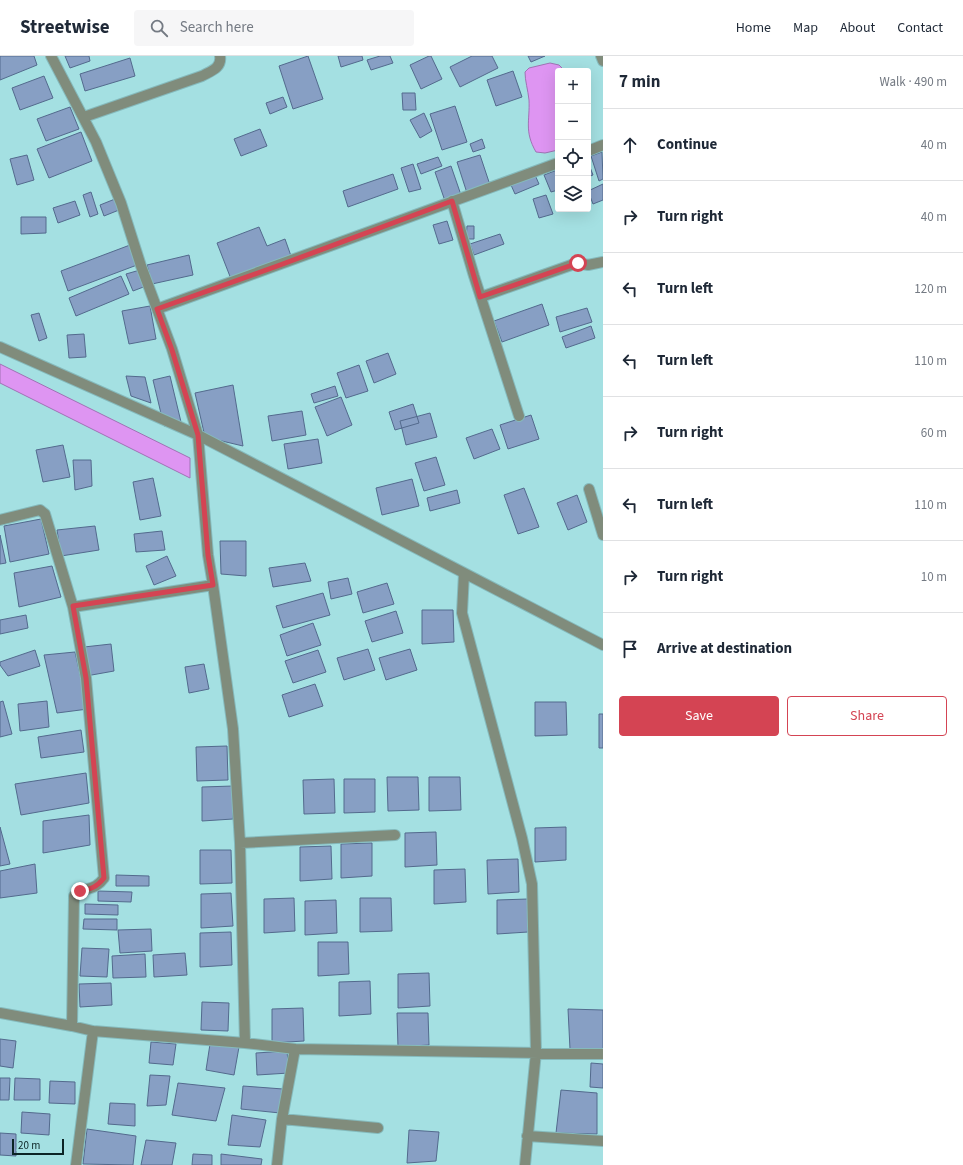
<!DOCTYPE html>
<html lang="en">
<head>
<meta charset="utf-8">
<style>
  :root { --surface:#fff; --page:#f6f6f7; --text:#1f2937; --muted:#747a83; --line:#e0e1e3; --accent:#d44453 }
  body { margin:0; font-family:"Source Sans 3",sans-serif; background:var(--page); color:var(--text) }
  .controls { position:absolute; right:12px; top:12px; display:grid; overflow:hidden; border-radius:4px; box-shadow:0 4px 16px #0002 }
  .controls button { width:36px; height:36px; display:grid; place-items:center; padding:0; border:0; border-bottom:1px solid var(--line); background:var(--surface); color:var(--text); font:20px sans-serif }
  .scale { position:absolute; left:12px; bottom:10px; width:52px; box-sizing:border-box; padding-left:4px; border:2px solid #0b2425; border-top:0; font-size:11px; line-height:14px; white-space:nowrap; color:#0b2425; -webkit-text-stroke:3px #a4e0e2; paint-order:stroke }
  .stop { position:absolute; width:12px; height:12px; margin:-9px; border:3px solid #d44453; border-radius:50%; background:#fff }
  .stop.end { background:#d44453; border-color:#fff; box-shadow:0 1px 4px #0008 }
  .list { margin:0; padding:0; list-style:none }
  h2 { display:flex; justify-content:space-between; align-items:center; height:52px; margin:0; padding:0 16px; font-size:17px }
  h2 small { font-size:13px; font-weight:400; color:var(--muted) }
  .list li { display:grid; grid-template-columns:26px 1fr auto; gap:12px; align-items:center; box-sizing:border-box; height:72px; padding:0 16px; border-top:1px solid var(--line) }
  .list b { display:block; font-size:15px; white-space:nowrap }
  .list em { font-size:13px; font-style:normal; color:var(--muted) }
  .actions { display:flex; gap:8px; padding:12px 16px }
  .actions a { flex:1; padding:9px 0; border:1px solid var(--accent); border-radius:4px; text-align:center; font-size:14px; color:var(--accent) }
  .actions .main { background:var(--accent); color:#fff }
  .icon { flex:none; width:22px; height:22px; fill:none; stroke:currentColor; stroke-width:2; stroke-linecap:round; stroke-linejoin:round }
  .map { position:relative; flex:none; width:603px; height:1109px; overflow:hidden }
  header { display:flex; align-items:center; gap:24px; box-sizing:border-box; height:56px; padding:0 20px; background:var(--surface); border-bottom:1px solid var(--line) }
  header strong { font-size:19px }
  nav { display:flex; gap:22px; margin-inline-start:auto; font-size:14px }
  .search { width:280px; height:36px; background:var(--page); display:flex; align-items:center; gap:10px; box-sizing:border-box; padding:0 14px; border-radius:4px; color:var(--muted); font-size:15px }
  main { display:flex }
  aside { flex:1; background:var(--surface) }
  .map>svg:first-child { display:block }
  .water { fill:#de95f2; stroke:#9f73b4 }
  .building { fill:#879fc4; stroke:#536a8d }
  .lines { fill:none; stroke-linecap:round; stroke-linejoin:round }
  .minor-casing { stroke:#85babc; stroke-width:12 }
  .minor { stroke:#808c7c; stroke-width:10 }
  .route { stroke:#d44453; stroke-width:5 }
</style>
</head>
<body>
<header>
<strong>Streetwise</strong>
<div class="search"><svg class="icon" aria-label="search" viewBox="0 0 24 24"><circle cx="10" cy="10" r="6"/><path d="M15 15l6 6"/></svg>Search here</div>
<nav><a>Home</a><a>Map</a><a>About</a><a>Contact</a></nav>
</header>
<main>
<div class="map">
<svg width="603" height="1109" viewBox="0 0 603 1109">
  <rect width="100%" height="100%" fill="#a4e0e2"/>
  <path class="water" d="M550,7L559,9L565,15H558V94L545,97L536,96C524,75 530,65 529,44C528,34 525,25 525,16L529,12Z
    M0,308L190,402V422L0,327Z"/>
  <path class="building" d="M0,0H34L37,9L0,24Z
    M65,0H89L90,5L70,12Z
    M308,0L323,43L293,53L279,10Z
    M338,0H362L363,4L341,11Z
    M380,0H390L393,7L371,14L367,4Z
    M429,0H431L442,23L421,33L410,9Z
    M472,0H492L498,12L460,31L450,11Z
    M528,0H545L531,6Z
    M130,2L135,20L85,35L80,18Z
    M513,15L522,41L496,50L487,24Z
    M44,20L53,42L20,54L12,32Z
    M402,37H415L416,54H403Z
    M283,41L287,51L270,58L266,47Z
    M455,50L467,86L442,94L430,58Z
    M70,51L79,73L46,85L37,63Z
    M424,57L432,75L420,82L410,64Z
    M260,73L267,90L241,100L234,83Z
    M81,76L92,105L49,122L37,93Z
    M482,83L485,92L473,96L470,88Z
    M602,96L603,123L599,125L591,100Z
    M27,99L34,124L17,129L10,103Z
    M480,99L490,129L467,137L457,106Z
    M438,101L442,110L421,118L417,108Z
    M588,106L593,119L588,121Z
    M413,108L421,133L409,136L401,112Z
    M451,110L461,139L445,145L435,116Z
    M557,114L558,134L551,136L544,119Z
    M393,118L398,133L348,151L343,135Z
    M535,119L539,128L515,138L511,129Z
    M603,128V144L593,148L588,135Z
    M91,136L98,158L90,161L83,139Z
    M546,139L553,158L539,162L533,143Z
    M115,143L119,154L104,160L100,149Z
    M75,145L80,159L58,167L53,152Z
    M21,161H46V177L21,178Z
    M447,165L453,184L439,188L433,169Z
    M467,170H474V183H466Z
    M259,171L267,190L285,183L291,200L231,223L217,187Z
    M500,178L504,188L474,199L470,188Z
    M130,189L137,209L68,235L61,215Z
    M189,199L193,219L152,228L147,209Z
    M140,214L146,230L133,235L126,218Z
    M121,220L129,238L76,260L69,242Z
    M542,248L549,269L502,286L494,265Z
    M150,250L156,283L129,288L122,255Z
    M587,252L592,266L560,276L556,261Z
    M39,257L47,282L39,285L31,259Z
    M591,270L595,282L566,292L562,281Z
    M84,278L86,301L69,302L67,279Z
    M388,297L396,318L374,327L366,305Z
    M359,309L368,335L346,342L337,317Z
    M126,320L145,321L151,347L131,340Z
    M170,320L181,366L164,370L153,324Z
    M233,329L243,390L205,381L195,337Z
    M335,330L338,340L314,347L311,338Z
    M341,341L352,369L327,380L315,351Z
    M413,348L419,367L395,374L389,356Z
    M302,355L306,379L272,385L268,360Z
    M430,357L437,381L406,389L400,365Z
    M531,359L539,383L508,393L500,369Z
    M492,373L500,393L474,403L466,382Z
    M318,383L322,407L288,413L284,388Z
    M63,389L70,421L43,426L36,394Z
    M436,401L445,429L424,435L415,407Z
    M73,404H91L92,430L75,434Z
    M153,422L161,460L140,464L133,426Z
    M412,423L419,450L382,459L376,432Z
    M524,432L539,471L518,478L504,439Z
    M457,434L460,447L430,455L427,442Z
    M577,439L587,466L568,474L557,447Z
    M41,463L49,498L10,506L4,470Z
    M95,470L99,494L61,500L57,474Z
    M162,475L165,494L136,496L134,478Z
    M0,479L6,507L0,508Z
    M220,485H246V520L221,518Z
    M167,500L176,520L154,529L146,510Z
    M305,507L311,525L273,531L269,512Z
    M52,510L61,541L19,551L14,517Z
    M348,522L352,538L331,543L328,526Z
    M387,527L394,548L363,557L357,536Z
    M323,537L330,559L283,572L276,550Z
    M422,554H453L454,586L422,588Z
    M396,555L403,577L372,586L365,565Z
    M26,559L28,572L0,578V564Z
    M313,567L321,589L287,600L280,579Z
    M111,588L114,615L86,620L84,591Z
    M368,593L375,614L344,624L337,602Z
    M410,593L417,614L386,624L379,602Z
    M35,594L40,610L8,620L0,609V606Z
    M318,594L326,616L293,627L285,605Z
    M75,596L88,653L57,657L44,599Z
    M204,608L209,633L189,637L185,611Z
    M315,628L323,650L289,661L282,639Z
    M3,645L12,678L0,681V646Z
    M47,645L49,671L20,675L18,648Z
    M535,646H566L567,679L535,680Z
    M599,658H603V692H599Z
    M81,674L84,696L41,702L38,681Z
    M227,690L228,724L197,725L196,691Z
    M86,717L89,747L21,759L15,728Z
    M387,721H418L419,754L388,755Z
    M429,721H460L461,754L429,755Z
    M334,723L335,757L304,758L303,724Z
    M344,723H375V756L344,757Z
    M233,730V763L202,765V731Z
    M89,759L90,789L43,797V765Z
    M0,771L10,808L0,810Z
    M566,771V804L535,806V772Z
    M436,776L437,809L405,811V777Z
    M372,787V820L341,822V788Z
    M331,790L332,823L300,825V791Z
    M200,794H231L232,827L200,828Z
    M518,803L519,836L488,838L487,804Z
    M35,808L37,837L0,842V815Z
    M465,813L466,846L434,848V814Z
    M116,819L149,820V830H116Z
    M98,835L132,836L131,846L98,845Z
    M231,837L233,870L201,872V838Z
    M294,842L295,875L264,877V843Z
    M360,842H391L392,875L360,876Z
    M528,843V876L497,878V844Z
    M336,844L337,877L305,879V845Z
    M85,848L118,849V859L85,858Z
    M84,863H117V874L83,873Z
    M151,873L152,895L120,897L118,874Z
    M231,876L232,909L200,911V877Z
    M318,886H348L349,918L318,920Z
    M82,892L109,893L107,921L80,920Z
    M185,897L187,919L154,921L153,899Z
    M145,898L146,921L113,922L112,900Z
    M429,917L430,950L398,952V918Z
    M370,925L371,958L339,960V926Z
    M111,927L112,949L80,951L79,928Z
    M202,946L229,947L228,975L201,974Z
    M303,952L304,985L272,987V953Z
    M568,953L603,954V993H570Z
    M397,957H428L429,989L398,991Z
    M0,983L16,985L13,1012L0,1010Z
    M151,986L176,988L173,1009L149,1007Z
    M210,988L239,991L234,1019L206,1014Z
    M287,995L289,1017L257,1019L256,997Z
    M591,1007L603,1008V1032L590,1031Z
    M150,1019L170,1020L166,1049L147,1050Z
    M0,1022H10L9,1044H0Z
    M15,1022L40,1023V1044H14Z
    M50,1025L75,1026V1048L49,1047Z
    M178,1027L225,1032L216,1065L172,1059Z
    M243,1030L283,1033L280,1057L241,1053Z
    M561,1034L597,1037V1078L556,1077Z
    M110,1047L135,1048V1070L108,1068Z
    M22,1056L50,1058L49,1079L21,1077Z
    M232,1059L266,1064L260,1091L228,1089Z
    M87,1073L136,1080L133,1109L83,1108Z
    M409,1074L439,1076L436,1105L407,1107Z
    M0,1077L16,1078V1100L0,1099Z
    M146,1084L176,1087L172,1109H141Z
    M193,1098L212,1099V1109H192Z
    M221,1098L262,1103L261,1109H221Z"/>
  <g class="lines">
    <g class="minor-casing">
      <path id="minor" d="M51,0L96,86L121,147L141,210L172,293L198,379L208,499L213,529L233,673L240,787L245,987L295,993L282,1063L277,1109
        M601,0L603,5
        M84,61L202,20C211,15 222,12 220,0
        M588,95L603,89
        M452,145L474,220L519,360
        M481,241L577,207L588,209L603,206
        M157,253L558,107
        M0,291L198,379L603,589
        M589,433L603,479
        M0,464L40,454L45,458L73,551L86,622L104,822C94,836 85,830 74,840L72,970
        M464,517L462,557L522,782L532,828L536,996L525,1109
        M73,551L213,529
        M240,787L395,779
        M0,957L72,970L93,975L245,987
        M295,993L603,998
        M282,1063L378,1072
        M527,1080L603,1085
        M76,1109L93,975"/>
    </g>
    <use href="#minor" class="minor"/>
  </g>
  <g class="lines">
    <path class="route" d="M80,835C91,833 97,831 104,822L86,622L73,550L213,529L208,499L198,379L172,294L157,253L280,209L452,145L480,241L578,207"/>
  </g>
</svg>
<div class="controls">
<button>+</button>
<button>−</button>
<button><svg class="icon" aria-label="locate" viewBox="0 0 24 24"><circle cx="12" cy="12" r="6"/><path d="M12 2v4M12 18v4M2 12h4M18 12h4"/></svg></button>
<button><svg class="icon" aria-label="layers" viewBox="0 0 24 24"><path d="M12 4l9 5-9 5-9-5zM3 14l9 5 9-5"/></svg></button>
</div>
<div class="scale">20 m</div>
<div class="stop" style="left:578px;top:207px"></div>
<div class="stop end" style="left:80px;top:835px"></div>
</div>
<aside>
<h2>7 min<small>Walk · 490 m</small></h2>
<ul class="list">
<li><svg class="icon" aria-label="ahead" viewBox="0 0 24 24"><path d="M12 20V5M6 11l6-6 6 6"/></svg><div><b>Continue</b></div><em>40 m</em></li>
<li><svg class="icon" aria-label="right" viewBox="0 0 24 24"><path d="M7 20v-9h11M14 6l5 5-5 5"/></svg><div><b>Turn right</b></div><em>40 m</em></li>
<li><svg class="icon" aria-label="left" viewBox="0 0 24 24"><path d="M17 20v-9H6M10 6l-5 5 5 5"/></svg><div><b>Turn left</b></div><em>120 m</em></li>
<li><svg class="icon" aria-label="left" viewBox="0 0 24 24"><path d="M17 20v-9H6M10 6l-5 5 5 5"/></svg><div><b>Turn left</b></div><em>110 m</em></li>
<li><svg class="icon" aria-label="right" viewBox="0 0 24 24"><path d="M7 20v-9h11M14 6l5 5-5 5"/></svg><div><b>Turn right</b></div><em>60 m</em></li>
<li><svg class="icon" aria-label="left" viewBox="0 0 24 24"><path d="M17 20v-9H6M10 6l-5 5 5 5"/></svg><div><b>Turn left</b></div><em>110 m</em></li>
<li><svg class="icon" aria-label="right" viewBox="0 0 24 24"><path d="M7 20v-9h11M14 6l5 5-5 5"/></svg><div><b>Turn right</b></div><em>10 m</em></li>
<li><svg class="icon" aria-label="arrive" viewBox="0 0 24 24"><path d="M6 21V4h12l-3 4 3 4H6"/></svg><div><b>Arrive at destination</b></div></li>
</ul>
<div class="actions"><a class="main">Save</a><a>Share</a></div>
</aside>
</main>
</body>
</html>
